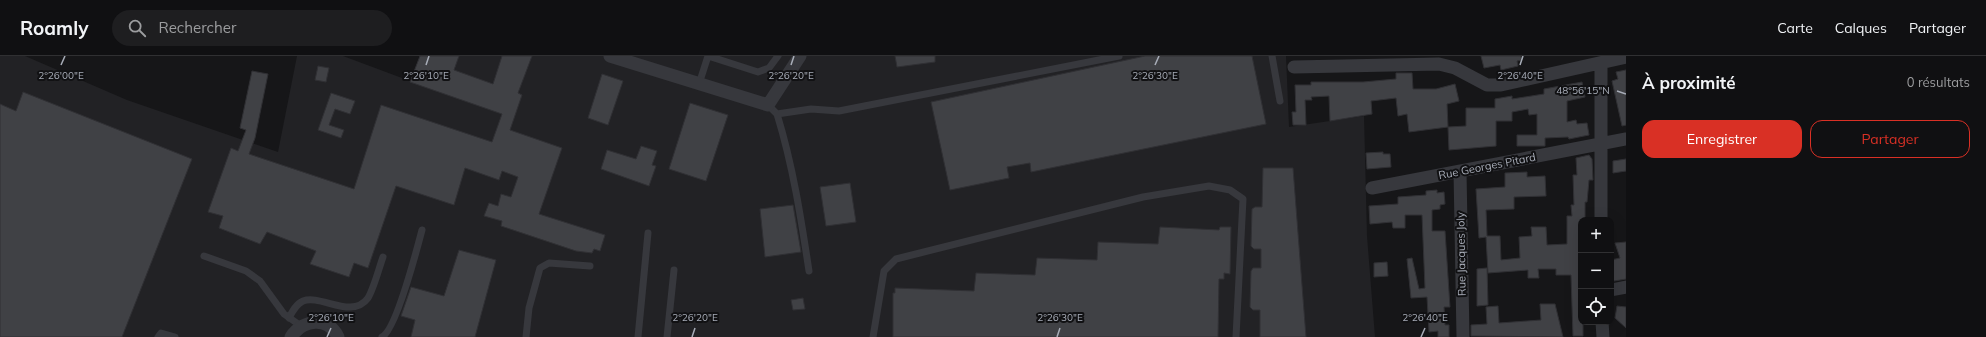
<!DOCTYPE html>
<html lang="fr">
<head>
<meta charset="utf-8">
<style>
  :root { --surface:#101012; --page:#1e1e20; --text:#f1f3f6; --muted:#9c9d9f; --line:#303032; --accent:#d93025 }
  body { margin:0; font-family:Mulish,sans-serif; background:var(--page); color:var(--text) }
  .controls { position:absolute; right:12px; bottom:12px; display:grid; overflow:hidden; border-radius:8px; box-shadow:0 4px 16px #0002 }
  .controls button { width:36px; height:36px; display:grid; place-items:center; padding:0; border:0; border-bottom:1px solid var(--line); background:var(--surface); color:var(--text); font:20px sans-serif }
  .list { margin:0; padding:0; list-style:none }
  h2 { display:flex; justify-content:space-between; align-items:center; height:52px; margin:0; padding:0 16px; font-size:17px }
  h2 small { font-size:13px; font-weight:400; color:var(--muted) }
  .actions { display:flex; gap:8px; padding:12px 16px }
  .actions a { flex:1; padding:9px 0; border:1px solid var(--accent); border-radius:12px; text-align:center; font-size:14px; color:var(--accent) }
  .actions .main { background:var(--accent); color:#fff }
  .icon { flex:none; width:22px; height:22px; fill:none; stroke:currentColor; stroke-width:2; stroke-linecap:round; stroke-linejoin:round }
  .map { position:relative; flex:none; width:1626px; height:281px; overflow:hidden }
  header { display:flex; align-items:center; gap:24px; box-sizing:border-box; height:56px; padding:0 20px; background:var(--surface); border-bottom:1px solid var(--line) }
  header strong { font-size:19px }
  nav { display:flex; gap:22px; margin-inline-start:auto; font-size:14px }
  .search { width:280px; height:36px; background:var(--page); display:flex; align-items:center; gap:10px; box-sizing:border-box; padding:0 14px; border-radius:22px; color:var(--muted); font-size:15px }
  main { display:flex }
  aside { flex:1; background:var(--surface) }
  .map>svg:first-child { display:block }
  .built { fill:#222225 }
  .building { fill:#404145; stroke:#303034 }
  .lines { fill:none; stroke-linecap:round; stroke-linejoin:round }
  .service { stroke:#37383d; stroke-width:7 }
  .minor { stroke:#37383d; stroke-width:13 }
  .ticks { fill:none; stroke:#a8adb8; stroke-width:1.5 }
  .labels { text-anchor:middle; dominant-baseline:central; stroke-width:4; stroke-linejoin:round; paint-order:stroke }
  .street-label { font-size:11px; fill:#a8adb8; stroke:#111113 }
  .ticks-label { font-size:10px; text-anchor:middle; fill:#a8adb8; stroke:#111113; stroke-width:4; stroke-linejoin:round; paint-order:stroke }
</style>
</head>
<body>
<header>
<strong>Roamly</strong>
<div class="search"><svg class="icon" aria-label="search" viewBox="0 0 24 24"><circle cx="10" cy="10" r="6"/><path d="M15 15l6 6"/></svg>Rechercher</div>
<nav><a>Carte</a><a>Calques</a><a>Partager</a></nav>
</header>
<main>
<div class="map">
<svg width="1626" height="281" viewBox="0 0 1626 281">
  <rect width="100%" height="100%" fill="#161618"/>
  <path class="built" d="M0,0H25L127,44L278,96L297,0H343L410,25L420,0H1286L1289,71L1364,60L1367,180L1375,281H0Z"/>
  <path class="building" d="M420,0H459L454,14L493,28L502,0H532L518,37L522,39L510,74L562,92L539,158L605,179L600,195L594,193L592,197L576,195L501,170L502,165L484,160L489,147L498,150L501,138L511,141L518,121L502,115L499,124L465,112L454,149L396,130L368,212L354,207L349,221L310,208L316,195L267,176L260,188L219,172L223,160L208,156L231,92L238,95L246,74L240,72L252,15L268,18L255,82L249,98L354,133L381,49L492,86L502,58L410,26Z
    M895,0H935V6L897,11Z
    M1145,0H1252L1266,68L1031,116L1030,107L1007,111L1009,122L950,134L931,46Z
    M1481,0H1521L1522,4L1517,5L1518,10L1501,14L1500,9L1484,12Z
    M318,10L329,12L326,26L315,24Z
    M1626,14V69L1622,70L1612,25L1618,23L1616,16Z
    M1396,17H1412L1413,33H1436L1455,28L1459,45L1447,48L1448,71L1466,70V52H1495V43L1512,40V43L1544,38V33L1582,26L1585,41L1567,45V66L1576,64L1577,68L1587,67L1589,79L1569,83L1568,81L1545,82V90H1517V79H1537V58L1529,59L1528,53L1512,56V65H1496V90L1449,94L1448,71L1409,76L1407,58L1398,60L1396,42L1371,45L1372,58L1330,65L1329,40L1311,41L1312,44H1305L1306,69H1293L1292,56H1296L1295,29H1311V26H1363L1396,23Z
    M602,18L623,25L608,69L588,62Z
    M23,36L192,103L122,281H0V48L16,55Z
    M331,37L355,45L350,58L335,53L329,69L344,74L341,82L318,74Z
    M690,47L728,59L706,125L669,113Z
    M641,90L657,95L652,109L656,110L649,130L601,113L607,94L636,103Z
    M1383,96V98H1390L1391,111L1367,113L1366,97Z
    M1589,99L1592,103L1593,124H1589L1587,146H1585V164H1581V266H1583V280H1573L1571,219H1556V213H1538L1539,222H1528V214L1488,217L1486,181L1479,182L1476,133L1505,131V117L1527,116V121L1545,120L1546,140L1514,141V153L1486,154L1487,180H1500L1501,204L1520,202L1519,181L1532,180L1531,171H1546L1547,189L1567,188V160H1572L1571,149H1574L1573,119H1577L1576,102Z
    M1626,103V115L1613,117V105Z
    M1263,112H1293L1306,281H1260V254H1253L1250,251L1251,215L1253,212H1261V193H1254L1251,190L1252,153L1255,151H1262Z
    M850,127L856,166L826,170L820,131Z
    M1437,134V137L1444,136L1445,148L1440,149V153L1432,154V175H1445L1450,251H1444L1445,269H1449V281H1438V275L1429,276L1427,241L1411,242L1407,203L1412,202L1419,233L1425,232L1422,159H1405V172H1393L1392,166L1370,168L1369,150L1398,148V141L1426,139V135Z
    M793,149L801,196L765,201L760,153Z
    M1160,171L1219,174L1220,171H1231L1230,218L1224,217V223H1219L1218,281H893V237H895V232L974,235L976,217L1035,219L1037,202L1097,204L1098,186L1158,188Z
    M1626,186V223L1614,225L1611,222V204L1620,202L1615,187Z
    M459,194L496,204L475,281H411L415,264L401,260L411,231L444,240Z
    M1387,206L1388,220L1374,221V207Z
    M1487,212L1488,249L1477,250V213Z
    M803,242L805,253L793,254L791,244Z
    M1540,248H1555L1563,281L1471,280V269L1487,268L1486,251L1498,250L1499,267L1541,264Z
    M1617,250L1626,251V272L1615,262Z"/>
  <g class="lines">
    <path class="service" d="M708,0L758,16L769,12L778,0
      M1272,0L1280,45
      M699,28L708,0
      M768,49L777,58L811,53L839,55L1119,0
      M777,58C793,110 801,162 809,215
      M204,200L246,215L260,225L284,258L301,270
      M289,262C292,256 296,248 303,245C321,238 352,264 368,242C374,232 379,212 383,201
      M158,281L161,277L175,281
      M382,281C396,274 417,193 422,174
      M526,281L529,252L540,212L549,207L590,210
      M638,281L648,177
      M667,281L674,214
      M873,281L884,215L896,203L1143,141L1209,130L1230,134L1243,143L1236,281"/>
    <path class="minor" d="M610,0L768,49L800,0
      M1601,7V164
      M1294,11L1439,8L1455,12L1487,29H1501L1626,1
      M1460,115L1463,281
      M1372,132L1626,83
      M1611,234L1626,231
      M1602,266L1603,281
      M291,281C303,263 328,260 338,281"/>
  </g>
  <path class="ticks" d="M61,9L65,0M426,9L429,0M791,9L794,0M1155,9L1159,0M1520,9L1523,0M1617,35L1626,38M327,281L331,272M692,281L695,272M1057,281L1060,272M1421,281L1425,272"/>
  <g class="labels">
    <g class="street-label">
      <text transform="translate(1487 110) rotate(-11)">Rue Georges Pitard</text>
      <text transform="translate(1461 198) rotate(-91)">Rue Jacques Joly</text>
    </g>
  </g>
  <g class="ticks-label">
    <text x="426" y="23">2°26'10"E</text>
    <text x="791" y="23">2°26'20"E</text>
    <text x="1155" y="23">2°26'30"E</text>
    <text x="1520" y="23">2°26'40"E</text>
    <text x="61" y="23">2°26'00"E</text>
    <text x="1583" y="38">48°56'15"N</text>
    <text x="331" y="265">2°26'10"E</text>
    <text x="695" y="265">2°26'20"E</text>
    <text x="1060" y="265">2°26'30"E</text>
    <text x="1425" y="265">2°26'40"E</text>
  </g>
</svg>
<div class="controls">
<button>+</button>
<button>−</button>
<button><svg class="icon" aria-label="locate" viewBox="0 0 24 24"><circle cx="12" cy="12" r="6"/><path d="M12 2v4M12 18v4M2 12h4M18 12h4"/></svg></button>
</div>
</div>
<aside>
<h2>À proximité<small>0 résultats</small></h2>
<ul class="list">
</ul>
<div class="actions"><a class="main">Enregistrer</a><a>Partager</a></div>
</aside>
</main>
</body>
</html>
